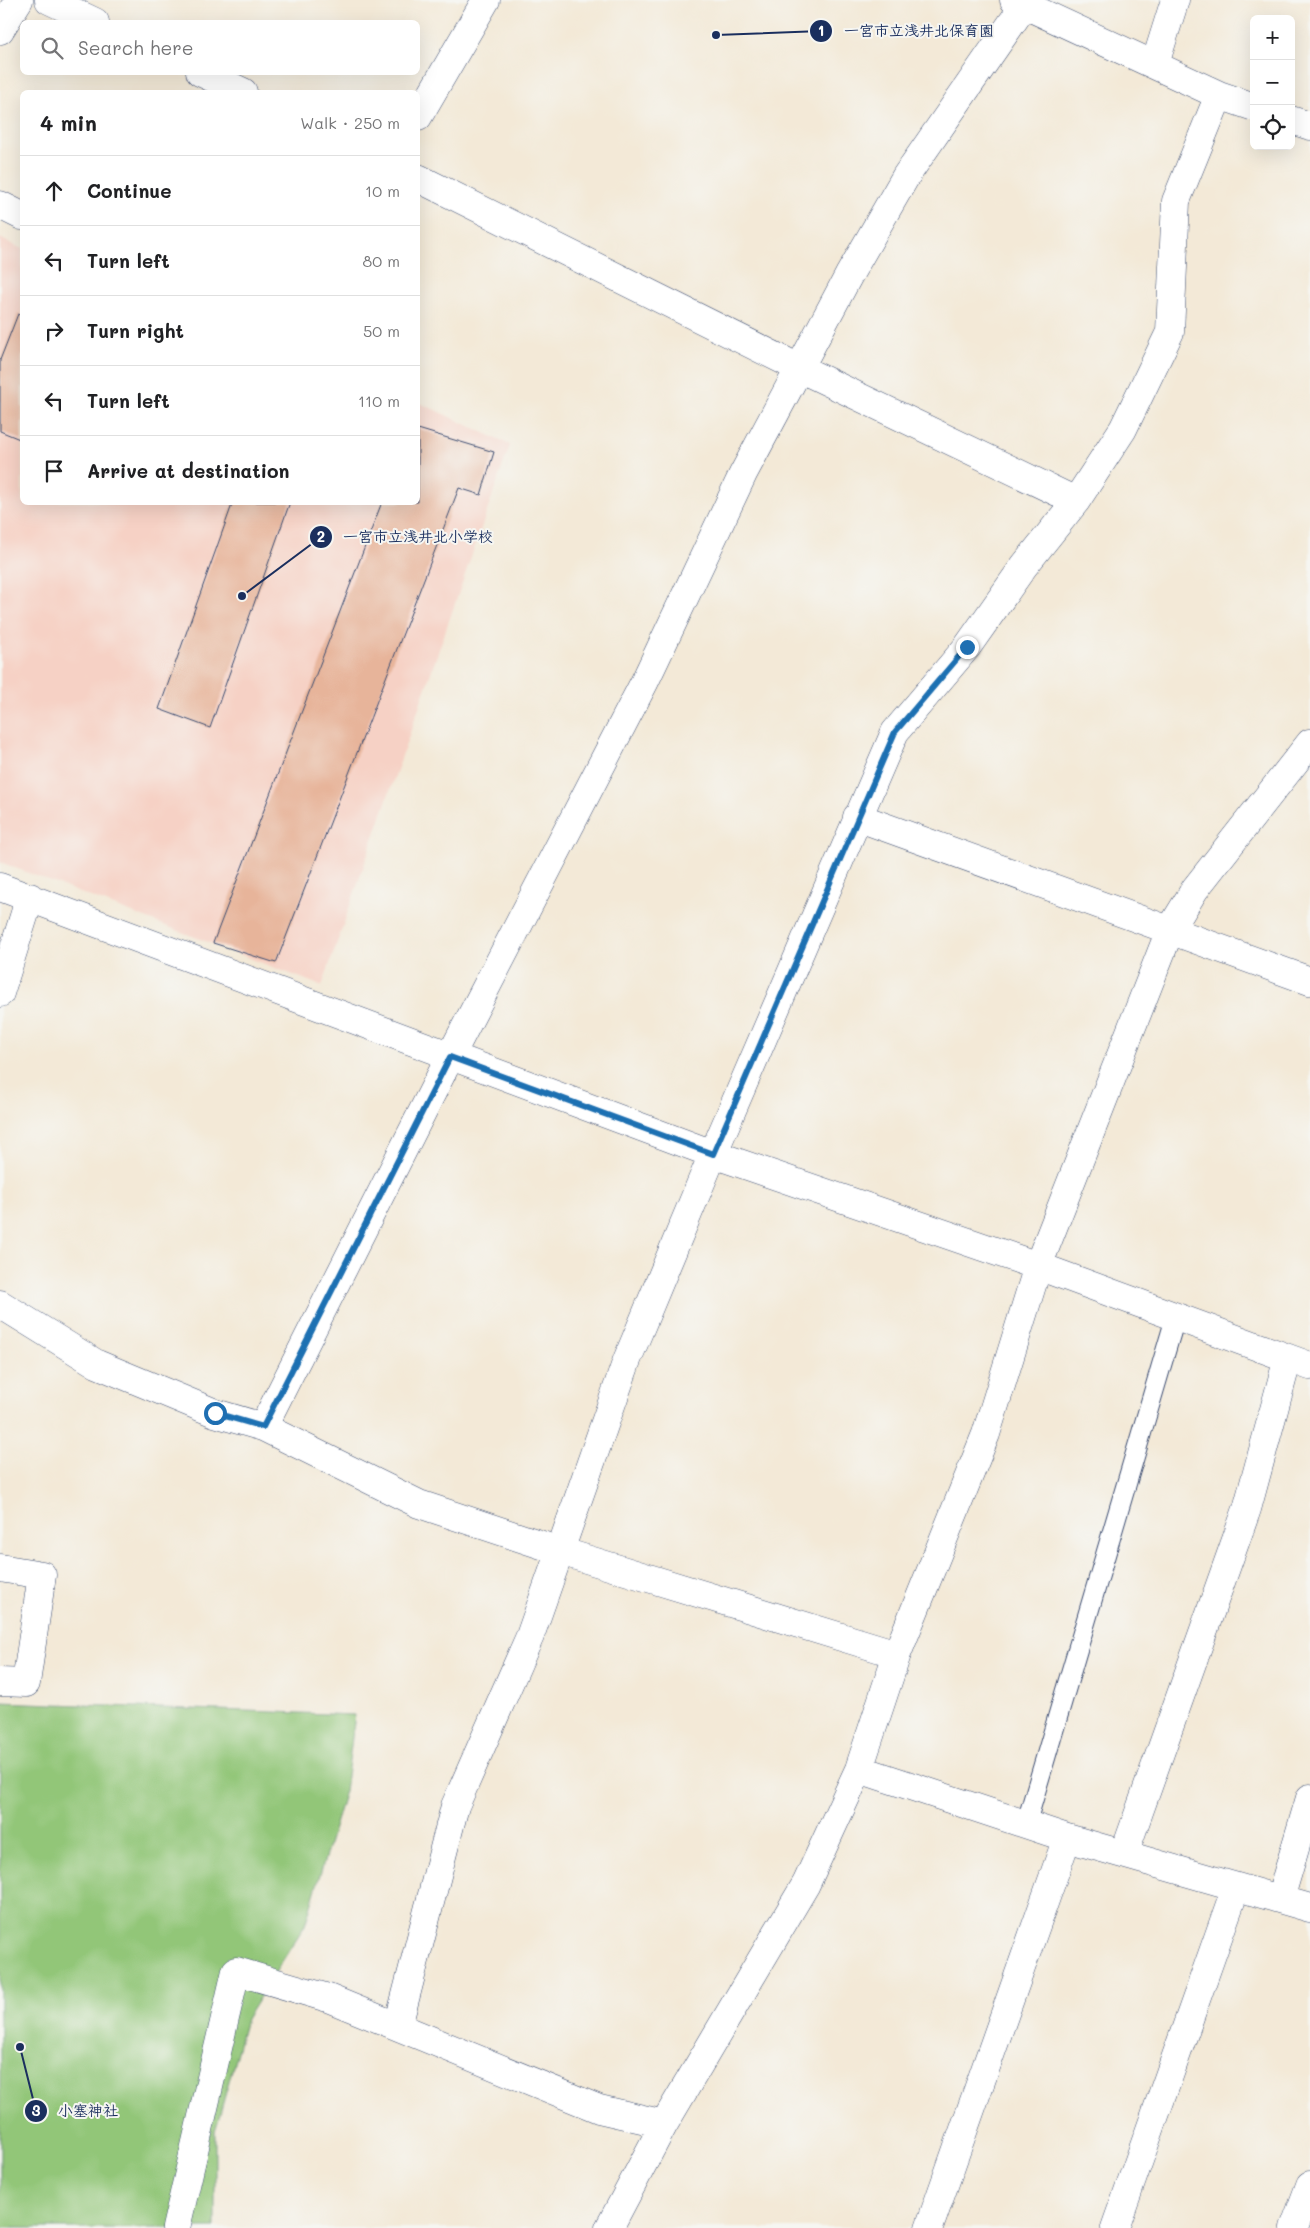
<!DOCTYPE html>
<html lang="en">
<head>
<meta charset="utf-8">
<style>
  :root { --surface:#fff; --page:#f6f6f6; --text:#202124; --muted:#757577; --line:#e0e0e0 }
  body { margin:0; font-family:Mali,"Klee One",sans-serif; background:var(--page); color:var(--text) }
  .controls { position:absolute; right:15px; top:15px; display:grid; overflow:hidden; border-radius:8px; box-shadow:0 5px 20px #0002 }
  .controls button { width:45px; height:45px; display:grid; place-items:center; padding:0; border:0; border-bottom:1px solid var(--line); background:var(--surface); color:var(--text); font:25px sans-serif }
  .stop { position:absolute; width:15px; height:15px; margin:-11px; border:4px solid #1f6fb2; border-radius:50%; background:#fff }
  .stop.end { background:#1f6fb2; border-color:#fff; box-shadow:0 1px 5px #0008 }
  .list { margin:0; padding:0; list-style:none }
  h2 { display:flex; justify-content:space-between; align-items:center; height:65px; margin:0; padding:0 20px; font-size:21px }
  h2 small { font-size:16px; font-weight:400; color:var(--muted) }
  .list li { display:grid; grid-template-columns:32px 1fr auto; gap:15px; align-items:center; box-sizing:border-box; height:70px; padding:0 20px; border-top:1px solid var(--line) }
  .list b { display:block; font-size:19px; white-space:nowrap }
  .list em { font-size:16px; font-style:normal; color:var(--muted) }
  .icon { flex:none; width:28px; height:28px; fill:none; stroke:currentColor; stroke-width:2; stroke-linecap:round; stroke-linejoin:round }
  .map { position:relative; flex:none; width:1310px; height:2228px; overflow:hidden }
  .search { position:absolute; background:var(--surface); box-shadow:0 5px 20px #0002; left:20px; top:20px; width:400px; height:55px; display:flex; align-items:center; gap:12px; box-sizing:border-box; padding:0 18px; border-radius:8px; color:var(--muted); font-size:19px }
  .panel { position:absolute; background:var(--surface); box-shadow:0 5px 20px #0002; left:20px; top:90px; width:400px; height:415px; border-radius:8px }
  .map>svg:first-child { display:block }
  .built { fill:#f6d1c5 }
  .green { fill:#92c678; stroke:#567a6b }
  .building { fill:#e7b49a }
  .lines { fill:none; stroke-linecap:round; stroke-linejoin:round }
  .lane-casing { stroke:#3b4b70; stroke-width:21 }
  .street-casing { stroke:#3b4b70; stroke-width:29 }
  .lane { stroke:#fff; stroke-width:19 }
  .street { stroke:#fff; stroke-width:28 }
  .route { stroke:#1f6fb2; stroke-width:6 }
  .leader { fill:none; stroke:#1b2f5e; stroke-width:2 }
  .callout-dot { fill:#1b2f5e; stroke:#f6f6f2; stroke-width:2 }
  .mark-label { font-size:15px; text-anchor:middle; font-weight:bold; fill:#fff }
  .callout-label { font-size:15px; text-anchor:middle; font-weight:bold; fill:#1b2f5e; stroke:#f6f6f2; stroke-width:4; stroke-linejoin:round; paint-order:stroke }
</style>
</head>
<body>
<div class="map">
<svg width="1310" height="2228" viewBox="0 0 1310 2228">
  <rect width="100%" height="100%" fill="#f6f6f2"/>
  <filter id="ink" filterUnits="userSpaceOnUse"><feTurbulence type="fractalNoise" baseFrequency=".02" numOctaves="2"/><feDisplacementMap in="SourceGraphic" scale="10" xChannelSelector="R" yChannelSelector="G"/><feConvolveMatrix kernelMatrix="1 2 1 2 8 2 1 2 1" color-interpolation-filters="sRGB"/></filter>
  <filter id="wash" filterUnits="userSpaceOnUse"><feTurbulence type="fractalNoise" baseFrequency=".0096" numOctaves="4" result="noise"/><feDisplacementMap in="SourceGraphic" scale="20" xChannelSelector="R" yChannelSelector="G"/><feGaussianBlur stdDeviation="1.12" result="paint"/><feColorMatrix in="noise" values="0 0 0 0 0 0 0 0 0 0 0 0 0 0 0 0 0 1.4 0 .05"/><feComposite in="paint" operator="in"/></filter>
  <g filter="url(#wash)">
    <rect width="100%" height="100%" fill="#f3e9d7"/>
    <path class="built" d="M0,238L22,249V502H418V402L510,445L322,986L0,862Z"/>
    <path class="green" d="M0,1702L355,1715L345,1791L305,1925L246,2019L215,2132V2228H0Z"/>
    <g id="blocks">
      <path class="building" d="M18,314L22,316V440L0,431V360Z
        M418,429L494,452L481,495L459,488L276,963L213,943L382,502H418Z
        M233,502H290L210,728L159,709Z"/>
    </g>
  </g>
  <g filter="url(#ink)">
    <use href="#blocks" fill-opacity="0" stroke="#3b4b70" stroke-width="1"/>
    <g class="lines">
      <g class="lane-casing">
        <path id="lane" d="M1026,1824L1176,1316"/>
      </g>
      <g class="street-casing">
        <path id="street" d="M49,0L95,22
          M1014,0L1219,95L1254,107
          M0,30L19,0
          M1155,64L1175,0
          M200,72L243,92
          M418,117L486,0
          M1291,120L1310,126
          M418,178L799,368L1076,501
          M0,205L22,216
          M857,817L1310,981
          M0,887L713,1154L1038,1266L1310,1366
          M0,993L30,897
          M0,1304L97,1364L215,1413L263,1427L419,1504L560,1551L897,1654
          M263,1427L450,1057L645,681L743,474L849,275L906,176L1025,4L1026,0
          M0,1568L42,1575L26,1683L0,1682
          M859,1769L1067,1838L1310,1908
          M1124,1854L1247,1509L1288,1358
          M1280,1899L1310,1798
          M398,2026L455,1806L530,1636L627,1360L713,1154L895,732L967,647L1024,566L1076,501L1123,429L1170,332L1176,201L1219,95
          M176,2228L236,1971L328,1998L599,2109L664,2124
          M609,2228L664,2124L806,1884L859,1769L897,1654L986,1434L1038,1266L1170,930L1195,889L1310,743
          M929,2228L1067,1838
          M1115,2228L1236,1887
          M1294,2228L1310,2185"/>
      </g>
      <use href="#lane" class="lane"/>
      <use href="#street" class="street"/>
    </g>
  </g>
  <g class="lines" filter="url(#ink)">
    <path class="route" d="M215,1413L263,1427L450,1057L713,1154L895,732L967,647"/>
  </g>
  <path class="leader" d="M716 35L821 31M242 596L321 537M20 2047L36 2111"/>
  <g class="callout-dot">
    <circle cx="716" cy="35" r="5"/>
    <circle cx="242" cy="596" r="5"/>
    <circle cx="20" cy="2047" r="5"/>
    <circle cx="821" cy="31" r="12"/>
    <circle cx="321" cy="537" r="12"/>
    <circle cx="36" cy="2111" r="12"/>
  </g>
  <g class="mark-label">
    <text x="821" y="36">1</text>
    <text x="321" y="542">2</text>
    <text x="36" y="2116">3</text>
  </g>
  <g class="callout-label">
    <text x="919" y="36">一宮市立浅井北保育園</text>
    <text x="418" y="542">一宮市立浅井北小学校</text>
    <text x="88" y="2116">小塞神社</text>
  </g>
</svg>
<div class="controls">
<button>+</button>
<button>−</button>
<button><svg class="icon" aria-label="locate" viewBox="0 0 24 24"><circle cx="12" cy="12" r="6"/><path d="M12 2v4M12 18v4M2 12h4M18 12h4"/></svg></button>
</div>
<div class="stop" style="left:215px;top:1413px"></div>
<div class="stop end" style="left:967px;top:647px"></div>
<div class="search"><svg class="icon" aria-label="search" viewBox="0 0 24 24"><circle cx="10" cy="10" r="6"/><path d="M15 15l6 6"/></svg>Search here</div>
<section class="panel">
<h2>4 min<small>Walk · 250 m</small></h2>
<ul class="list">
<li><svg class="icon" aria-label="ahead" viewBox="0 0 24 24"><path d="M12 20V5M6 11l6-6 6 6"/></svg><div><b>Continue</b></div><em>10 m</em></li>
<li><svg class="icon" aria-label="left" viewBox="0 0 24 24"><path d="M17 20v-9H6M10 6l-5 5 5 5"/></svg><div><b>Turn left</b></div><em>80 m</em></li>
<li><svg class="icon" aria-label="right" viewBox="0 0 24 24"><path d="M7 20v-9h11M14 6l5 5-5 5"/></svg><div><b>Turn right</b></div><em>50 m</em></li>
<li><svg class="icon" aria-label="left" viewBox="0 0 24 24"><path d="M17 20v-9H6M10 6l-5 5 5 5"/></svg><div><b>Turn left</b></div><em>110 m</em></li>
<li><svg class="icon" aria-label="arrive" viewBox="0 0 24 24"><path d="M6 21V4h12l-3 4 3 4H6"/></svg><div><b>Arrive at destination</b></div></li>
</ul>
</section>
</div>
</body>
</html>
